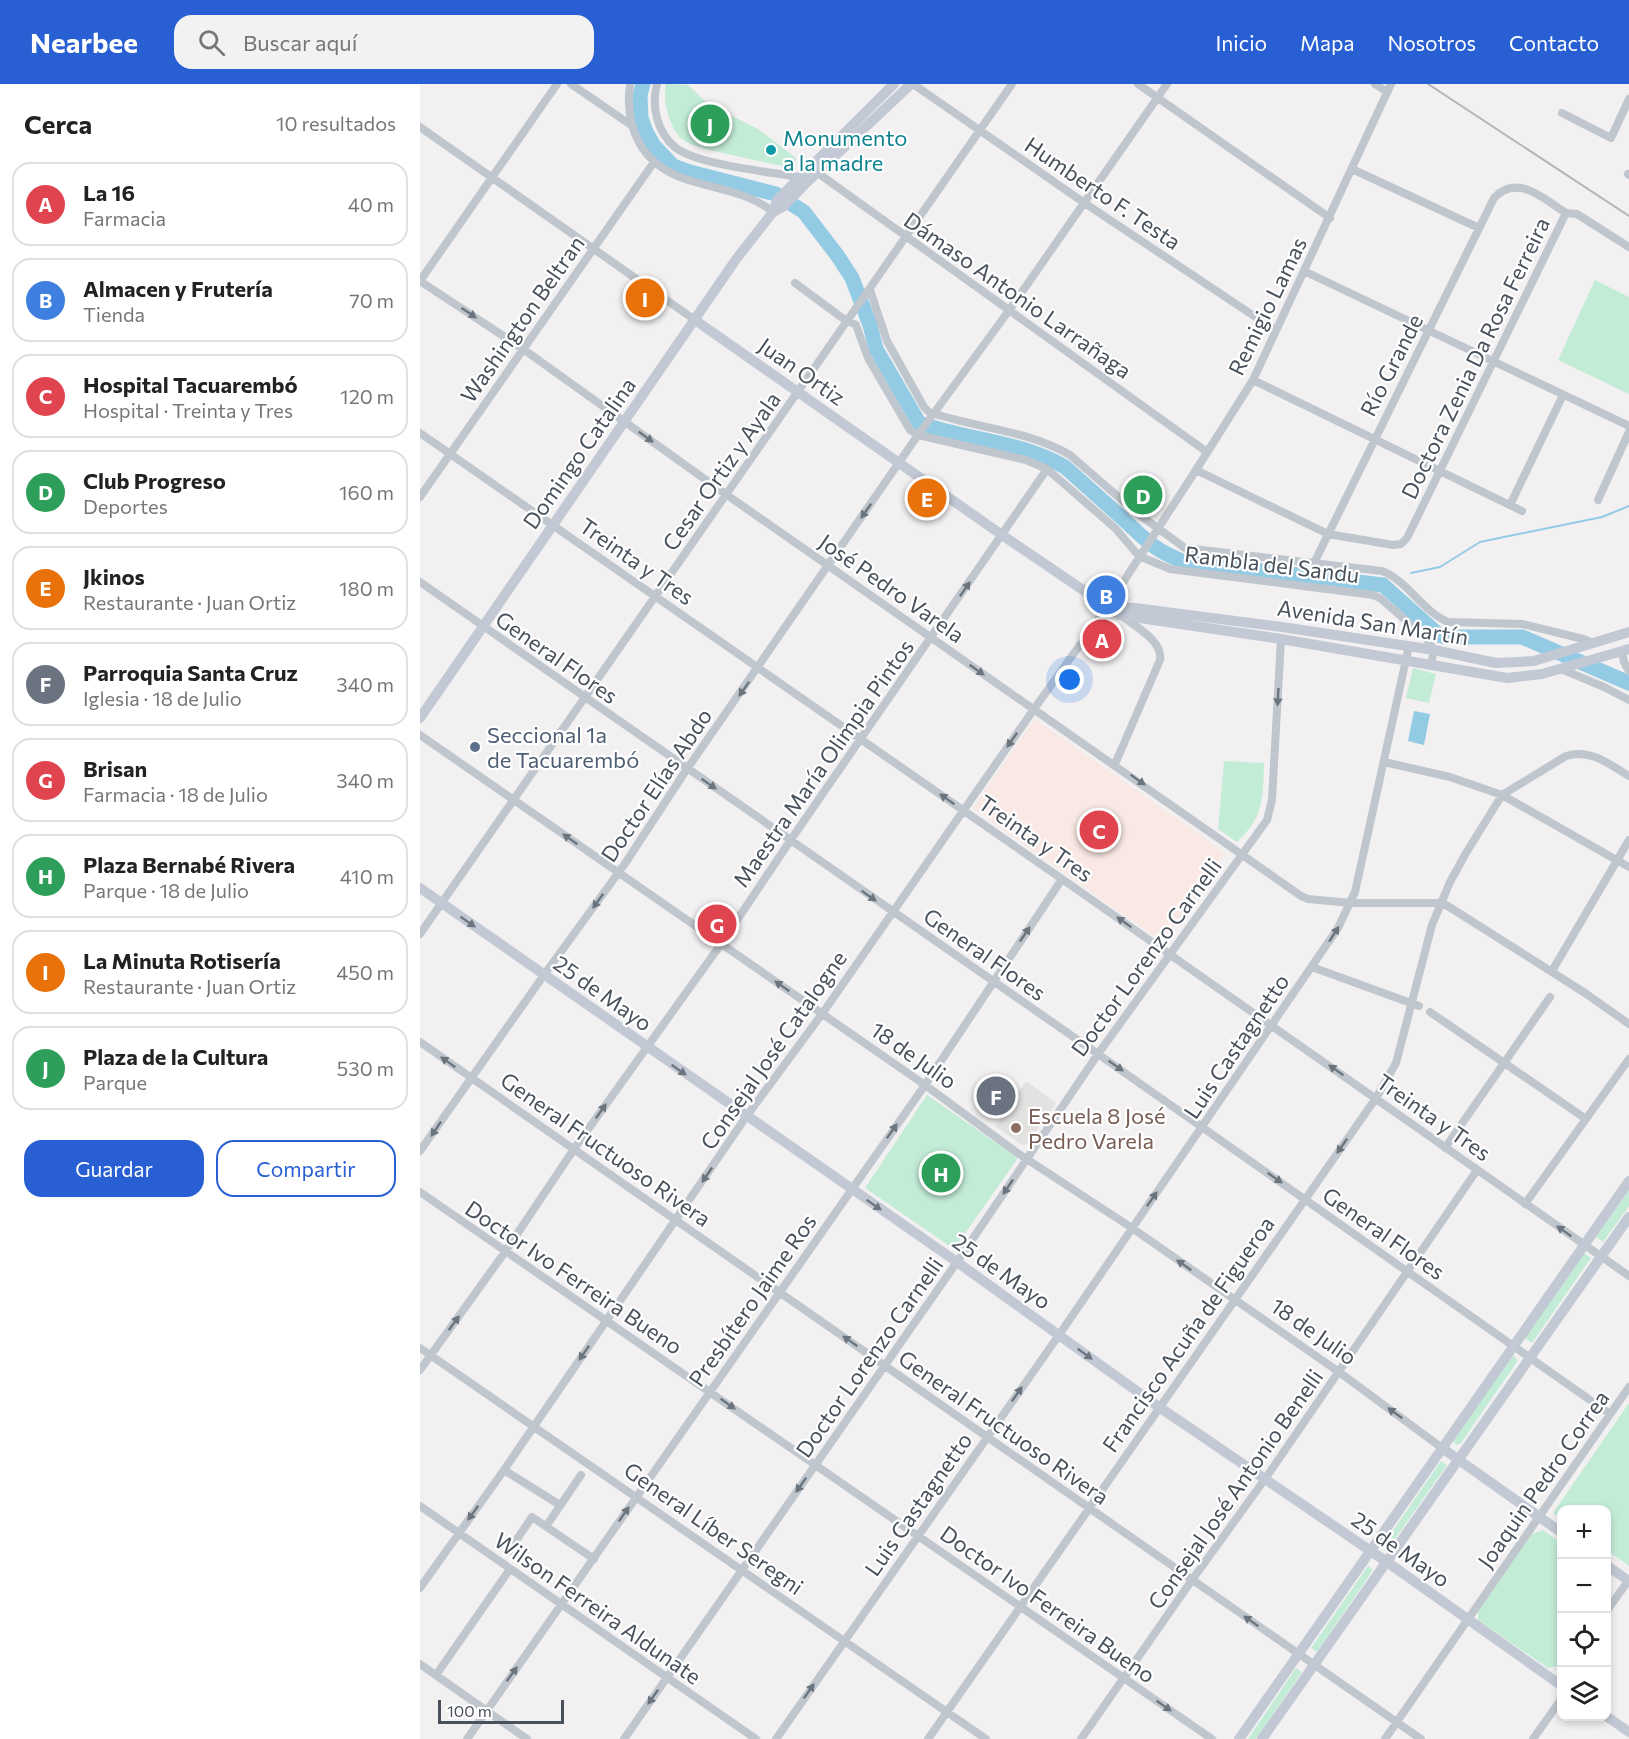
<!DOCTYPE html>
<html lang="es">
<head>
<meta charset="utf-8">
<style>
  :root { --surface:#fff; --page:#f2f2f2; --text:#222; --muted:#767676; --line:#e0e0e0; --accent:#2860d4 }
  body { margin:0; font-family:Commissioner,sans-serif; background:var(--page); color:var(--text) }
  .controls { position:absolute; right:18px; bottom:18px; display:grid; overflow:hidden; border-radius:12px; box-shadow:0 3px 9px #0003 }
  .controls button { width:54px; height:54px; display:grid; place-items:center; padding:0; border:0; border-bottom:2px solid var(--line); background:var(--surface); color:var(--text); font:30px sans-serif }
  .scale { position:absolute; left:18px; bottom:15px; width:126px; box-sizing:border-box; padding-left:6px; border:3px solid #49515c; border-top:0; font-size:16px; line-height:21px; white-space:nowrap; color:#49515c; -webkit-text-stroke:4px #fff; paint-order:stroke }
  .you { position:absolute; left:650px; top:596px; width:21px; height:21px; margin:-15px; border:4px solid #fff; border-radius:50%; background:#1a73e8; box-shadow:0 0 0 9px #1a73e833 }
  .badge { display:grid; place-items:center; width:39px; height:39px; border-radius:50%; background:var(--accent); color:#fff; font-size:20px; font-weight:700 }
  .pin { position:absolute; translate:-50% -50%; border:3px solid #fff; box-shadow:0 2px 6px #0006 }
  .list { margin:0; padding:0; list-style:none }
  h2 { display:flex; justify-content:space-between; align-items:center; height:78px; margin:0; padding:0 24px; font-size:26px }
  h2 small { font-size:20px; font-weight:400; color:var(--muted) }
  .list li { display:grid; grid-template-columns:39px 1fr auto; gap:18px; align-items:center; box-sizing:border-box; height:84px; margin:0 12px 12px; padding:0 12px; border:2px solid var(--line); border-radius:18px }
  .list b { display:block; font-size:22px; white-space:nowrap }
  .list p { margin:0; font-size:20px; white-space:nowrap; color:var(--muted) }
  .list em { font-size:20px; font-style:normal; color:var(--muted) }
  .actions { display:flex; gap:12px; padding:18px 24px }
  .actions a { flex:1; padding:14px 0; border:2px solid var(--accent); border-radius:18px; text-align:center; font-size:21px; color:var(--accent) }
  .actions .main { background:var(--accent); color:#fff }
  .icon { flex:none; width:33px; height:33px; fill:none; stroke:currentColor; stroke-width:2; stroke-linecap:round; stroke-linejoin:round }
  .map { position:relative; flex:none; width:1209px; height:1655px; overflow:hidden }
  header { display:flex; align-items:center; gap:36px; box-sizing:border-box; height:84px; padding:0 30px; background:var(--accent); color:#fff }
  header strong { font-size:28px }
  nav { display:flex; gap:33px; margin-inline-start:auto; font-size:21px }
  .search { width:420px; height:54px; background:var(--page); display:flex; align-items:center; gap:15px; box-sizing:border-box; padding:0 21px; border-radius:18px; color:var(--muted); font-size:22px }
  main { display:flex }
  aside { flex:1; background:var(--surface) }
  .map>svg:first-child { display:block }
  .education { fill:#e3e2e1 }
  .medical { fill:#f9e8e3 }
  .green { fill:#c3ecd7 }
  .water { fill:#93cbe5 }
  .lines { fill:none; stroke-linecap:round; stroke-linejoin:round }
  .stream { stroke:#93cbe5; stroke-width:2 }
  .river { stroke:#93cbe5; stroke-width:15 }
  .street { stroke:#bfc6cd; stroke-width:8 }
  .secondary { stroke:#c2c9d5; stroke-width:10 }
  .rail { stroke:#b3b5ba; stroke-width:2 }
  .oneway { fill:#6c747e }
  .oneway2 { fill:#6d7580 }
  .culture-dot { fill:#0f9aa8; stroke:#fff; stroke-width:2 }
  .service-dot { fill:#5c6f8a; stroke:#fff; stroke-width:2 }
  .education-dot { fill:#8d6e63; stroke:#fff; stroke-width:2 }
  .labels { text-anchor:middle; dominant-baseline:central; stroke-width:4.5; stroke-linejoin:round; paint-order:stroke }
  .culture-label { font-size:22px; fill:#0d838f; stroke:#fff; text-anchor:start }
  .street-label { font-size:22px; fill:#49515c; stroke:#fff }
  .service-label { font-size:22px; fill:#4e5e75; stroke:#fff; text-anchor:start }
  .education-label { font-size:22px; fill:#785e54; stroke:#fff; text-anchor:start }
</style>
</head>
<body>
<header>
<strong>Nearbee</strong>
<div class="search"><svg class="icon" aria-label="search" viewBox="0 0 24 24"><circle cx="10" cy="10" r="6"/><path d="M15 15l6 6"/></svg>Buscar aquí</div>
<nav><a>Inicio</a><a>Mapa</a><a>Nosotros</a><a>Contacto</a></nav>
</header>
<main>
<aside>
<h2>Cerca<small>10 resultados</small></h2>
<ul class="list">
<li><span class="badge" style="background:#e0444e">A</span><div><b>La 16</b><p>Farmacia</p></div><em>40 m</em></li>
<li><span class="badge" style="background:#3f7fe0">B</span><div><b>Almacen y Frutería</b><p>Tienda</p></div><em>70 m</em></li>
<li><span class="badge" style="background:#e0444e">C</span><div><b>Hospital Tacuarembó</b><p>Hospital · Treinta y Tres</p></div><em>120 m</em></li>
<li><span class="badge" style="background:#2e9e5b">D</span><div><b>Club Progreso</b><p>Deportes</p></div><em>160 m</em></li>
<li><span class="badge" style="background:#e8710a">E</span><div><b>Jkinos</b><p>Restaurante · Juan Ortiz</p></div><em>180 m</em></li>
<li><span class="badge" style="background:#6b7280">F</span><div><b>Parroquia Santa Cruz</b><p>Iglesia · 18 de Julio</p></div><em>340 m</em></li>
<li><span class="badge" style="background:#e0444e">G</span><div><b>Brisan</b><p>Farmacia · 18 de Julio</p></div><em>340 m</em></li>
<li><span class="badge" style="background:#2e9e5b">H</span><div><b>Plaza Bernabé Rivera</b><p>Parque · 18 de Julio</p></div><em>410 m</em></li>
<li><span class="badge" style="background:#e8710a">I</span><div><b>La Minuta Rotisería</b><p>Restaurante · Juan Ortiz</p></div><em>450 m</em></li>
<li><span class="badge" style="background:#2e9e5b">J</span><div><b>Plaza de la Cultura</b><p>Parque</p></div><em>530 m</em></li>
</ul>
<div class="actions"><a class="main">Guardar</a><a>Compartir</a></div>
</aside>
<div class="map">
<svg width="1209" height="1655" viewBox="0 0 1209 1655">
  <rect width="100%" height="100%" fill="#f2f0f0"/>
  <path class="education" d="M606,997L636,1019L607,1060L602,1061L575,1042Z"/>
  <path class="medical" d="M615,635L805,769L742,858L553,724Z"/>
  <path class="green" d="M246,0L268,1L288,20L338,45L376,74L375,81L373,84C348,79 324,74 299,68C287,65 274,63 263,56C250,47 242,15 246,0Z
    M1175,196L1209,213V310L1138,276Z
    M714,391L744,414L732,431L702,408Z
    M993,584L1016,590L1009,619L986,614Z
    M804,677L844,679C843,713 844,733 817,758L798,745Z
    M507,1011L598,1074L534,1165L445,1104Z
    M1209,1106V1122L1183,1158L1176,1153Z
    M1164,1169L1171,1174L1112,1259L1105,1254Z
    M1094,1272L1097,1275V1278L1041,1359L1036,1361L1033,1357L1090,1273Z
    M1209,1319V1482L1187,1466L1186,1426H1142L1141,1435L1133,1429Z
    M1021,1377L1027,1381L968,1465L963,1461Z
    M1123,1446L1141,1459L1142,1581L1128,1584L1058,1536V1527L1112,1450Z
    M948,1482L953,1486L897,1568L891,1564Z
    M876,1584L882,1588L836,1655H828Z"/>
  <path class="water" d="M994,627L1010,630L1004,661L988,657Z"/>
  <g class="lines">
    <path class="stream" d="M991,489L1020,483L1060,458L1182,433L1209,422"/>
    <path class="river" d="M223,0L220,11L221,34L226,48L234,62L253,82L270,88L356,110L384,128L417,171L432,194L450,241L456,265L499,339C547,356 600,357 645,383C663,399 682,416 701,433C724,454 732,465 762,477L963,501L1019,551L1025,553H1102L1209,599"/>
    <path class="street" d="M151,0L211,41
      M210,0C207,22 209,42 221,62C250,109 313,95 353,128
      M237,0C231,22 237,49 256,64C279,81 350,88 379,93L383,96
      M493,0L663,118L855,246
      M718,0L910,134
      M955,0L967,8
      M1142,29L1191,54L1209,15
      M0,43L275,236
      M932,85L1059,144
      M395,87L787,368
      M1208,90L1209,91
      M1146,129L1157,130L1209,163
      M884,187L1209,342
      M0,197L103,265L307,411L881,812L888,815L931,819H1023L1165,909L1209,940
      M0,197L137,0
      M375,199L421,233L436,241L448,274L490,346L498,351L606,376L627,385L695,444L719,472L750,485L953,511L960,514L1006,554L1014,566L1011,580
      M450,206L467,257L504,323L509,328C556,344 607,346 650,371L717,429L765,464L962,487C988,497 1002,527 1028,538L1102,540L1163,555L1173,559
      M833,296L1102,427
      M0,349L642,795L1209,1192
      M776,386L908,450L973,461L981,460L987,454L1146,129C1124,115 1097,89 1074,114L894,479
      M0,413L234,78
      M1178,416L1209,348
      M1090,421L1143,311
      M0,498L678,970L1190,1330
      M1202,567L1204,578L1209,587
      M1141,585L1184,603L1209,616
      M0,651L505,1001L596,1068L712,1144L919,1288L1022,1364
      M964,678L1030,693L1082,711L1209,783
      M695,680L740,576C743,557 716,543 702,532
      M0,850L592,0
      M892,883L999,922
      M1132,887L1209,756
      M1010,928L1166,1035
      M0,958L1001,1655
      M1025,1064L1130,913
      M0,1067L124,891L204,781L267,685L498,351L590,225L747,0
      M0,1108L792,1655
      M1105,1120L1209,975
      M0,1264L566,1655
      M0,1286L85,1168L154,1065L301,860L370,757L627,385
      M84,1386L140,1421
      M0,1422L336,1655
      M127,1441L161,1391
      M89,1467L112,1433L174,1475
      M0,1504L84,1386L326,1033L402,930L614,625L687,523L776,386L833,296L971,0
      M1186,1528L1208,1497
      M0,1580L107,1655
      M16,1591L90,1485
      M47,1655L505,1001L642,795
      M204,1655L537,1178L678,970L847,736L852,716L861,555
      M356,1655L639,1251L918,844L935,808L989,562
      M508,1655L956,1014L976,979L1012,841L1030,798L1046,769L1082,711L1146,672C1170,664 1189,680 1209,692
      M661,1655L772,1496L845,1395L1057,1086
      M965,1655L1209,1303
      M1113,1655L1142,1614"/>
    <path class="secondary" d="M353,128L364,122L386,99L491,0
      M275,236L582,451L700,531L861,555L1087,594L1122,590L1209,565
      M690,523L715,524L862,543L1014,566L1076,579L1114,577L1209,548
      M0,634L317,174L353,128L357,116L474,0
      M0,804L537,1178L739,1323L967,1478L1142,1602
      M1022,1364L1142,1449
      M1186,1481L1209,1497
      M1186,1632L1209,1648
      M819,1655L1209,1097
      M842,1655L1209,1133"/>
    <path class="rail" d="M1008,0L1209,132"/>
  </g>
  <defs><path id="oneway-solid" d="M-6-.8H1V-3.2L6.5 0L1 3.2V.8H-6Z" transform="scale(1.5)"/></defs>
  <g class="oneway">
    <use href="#oneway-solid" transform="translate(49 229) rotate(34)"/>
    <use href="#oneway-solid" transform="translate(226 353) rotate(36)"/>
    <use href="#oneway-solid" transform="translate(446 427) rotate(125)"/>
    <use href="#oneway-solid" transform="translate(545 505) rotate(-55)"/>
    <use href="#oneway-solid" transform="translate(557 586) rotate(35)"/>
    <use href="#oneway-solid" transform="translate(324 605) rotate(125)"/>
    <use href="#oneway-solid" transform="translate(858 613) rotate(93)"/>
    <use href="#oneway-solid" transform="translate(592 656) rotate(125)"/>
    <use href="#oneway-solid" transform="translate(718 696) rotate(35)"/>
    <use href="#oneway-solid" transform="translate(289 700) rotate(35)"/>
    <use href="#oneway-solid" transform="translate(527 715) rotate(-145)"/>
    <use href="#oneway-solid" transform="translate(150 755) rotate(-145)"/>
    <use href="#oneway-solid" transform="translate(449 812) rotate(35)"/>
    <use href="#oneway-solid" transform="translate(178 817) rotate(126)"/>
    <use href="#oneway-solid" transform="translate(704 838) rotate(-145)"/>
    <use href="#oneway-solid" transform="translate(605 850) rotate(-56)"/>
    <use href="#oneway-solid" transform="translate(914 850) rotate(-57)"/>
    <use href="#oneway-solid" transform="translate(362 902) rotate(-145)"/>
    <use href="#oneway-solid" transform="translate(28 978) rotate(-145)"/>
    <use href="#oneway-solid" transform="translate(696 982) rotate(35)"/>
    <use href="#oneway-solid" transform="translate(916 986) rotate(-145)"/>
    <use href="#oneway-solid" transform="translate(181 1027) rotate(-55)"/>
    <use href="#oneway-solid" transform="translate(16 1045) rotate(124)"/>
    <use href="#oneway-solid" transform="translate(472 1047) rotate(-55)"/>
    <use href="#oneway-solid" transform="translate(922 1062) rotate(125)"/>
    <use href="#oneway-solid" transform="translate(287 1091) rotate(124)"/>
    <use href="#oneway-solid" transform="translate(855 1094) rotate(35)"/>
    <use href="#oneway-solid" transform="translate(588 1103) rotate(124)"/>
    <use href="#oneway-solid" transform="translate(732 1115) rotate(-55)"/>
    <use href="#oneway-solid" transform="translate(1144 1147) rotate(-145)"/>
    <use href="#oneway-solid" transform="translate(764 1181) rotate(-145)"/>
    <use href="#oneway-solid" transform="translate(34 1239) rotate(-54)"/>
    <use href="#oneway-solid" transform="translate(430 1257) rotate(-145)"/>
    <use href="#oneway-solid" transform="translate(164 1269) rotate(125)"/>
    <use href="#oneway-solid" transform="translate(597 1310) rotate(-55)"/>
    <use href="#oneway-solid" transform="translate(308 1320) rotate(35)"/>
    <use href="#oneway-solid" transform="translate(975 1329) rotate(-144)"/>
    <use href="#oneway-solid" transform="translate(381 1401) rotate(125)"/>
    <use href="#oneway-solid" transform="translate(53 1429) rotate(126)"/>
    <use href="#oneway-solid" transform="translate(204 1430) rotate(-55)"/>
    <use href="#oneway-solid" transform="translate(831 1537) rotate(-145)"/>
    <use href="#oneway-solid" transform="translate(92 1590) rotate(-54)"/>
    <use href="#oneway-solid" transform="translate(389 1607) rotate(-55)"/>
    <use href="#oneway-solid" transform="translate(233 1613) rotate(125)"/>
    <use href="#oneway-solid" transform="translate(744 1622) rotate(35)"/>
  </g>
  <g class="oneway2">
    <use href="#oneway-solid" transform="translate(48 838) rotate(35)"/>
    <use href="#oneway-solid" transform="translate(259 986) rotate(35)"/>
    <use href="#oneway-solid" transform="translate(454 1121) rotate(35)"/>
    <use href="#oneway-solid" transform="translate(665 1270) rotate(36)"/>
  </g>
  <circle class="culture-dot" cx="351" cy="66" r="6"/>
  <circle class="service-dot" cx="55" cy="663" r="6"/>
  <circle class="education-dot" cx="596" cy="1044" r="6"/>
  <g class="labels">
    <g class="culture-label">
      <text x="363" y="53">Monumento<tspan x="363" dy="25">a la madre</tspan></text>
    </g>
    <g class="street-label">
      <text transform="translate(683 109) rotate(34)">Humberto F. Testa</text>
      <text transform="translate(598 211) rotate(35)">Dámaso Antonio Larrañaga</text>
      <text transform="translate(847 222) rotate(-64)">Remigio Lamas</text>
      <text transform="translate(102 235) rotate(-55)">Washington Beltran</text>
      <text transform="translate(1055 274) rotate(-64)">Doctora Zenia Da Rosa Ferreira</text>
      <text transform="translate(971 281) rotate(-63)">Río Grande</text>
      <text transform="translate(382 287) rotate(35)">Juan Ortiz</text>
      <text transform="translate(159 369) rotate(-55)">Domingo Catalina</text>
      <text transform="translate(301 387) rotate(-55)">Cesar Ortiz y Ayala</text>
      <text transform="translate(217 477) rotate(35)">Treinta y Tres</text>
      <text transform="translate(852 480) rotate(7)">Rambla del Sandu</text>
      <text transform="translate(472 504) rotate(35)">José Pedro Varela</text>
      <text transform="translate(953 538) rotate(9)">Avenida San Martín</text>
      <text transform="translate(137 573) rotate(35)">General Flores</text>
      <text transform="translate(403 679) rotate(-55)">Maestra María Olimpia Pintos</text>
      <text transform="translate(236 701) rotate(-56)">Doctor Elías Abdo</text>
      <text transform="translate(616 754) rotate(35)">Treinta y Tres</text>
      <text transform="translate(565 870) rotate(35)">General Flores</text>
      <text transform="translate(726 873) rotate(-54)">Doctor Lorenzo Carnelli</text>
      <text transform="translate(183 909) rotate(35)">25 de Mayo</text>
      <text transform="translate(816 962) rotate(-56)">Luis Castagnetto</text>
      <text transform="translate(353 966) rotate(-55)">Consejal José Catalogne</text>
      <text transform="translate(494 971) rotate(35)">18 de Julio</text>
      <text transform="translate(1014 1033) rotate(35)">Treinta y Tres</text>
      <text transform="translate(186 1065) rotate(35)">General Fructuoso Rivera</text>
      <text transform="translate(964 1149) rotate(35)">General Flores</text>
      <text transform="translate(582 1187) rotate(35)">25 de Mayo</text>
      <text transform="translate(154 1193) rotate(34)">Doctor Ivo Ferreira Bueno</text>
      <text transform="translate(332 1216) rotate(-55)">Presbítero Jaime Ros</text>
      <text transform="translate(894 1247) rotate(35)">18 de Julio</text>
      <text transform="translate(768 1250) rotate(-55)">Francisco Acuña de Figueroa</text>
      <text transform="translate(449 1273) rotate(-55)">Doctor Lorenzo Carnelli</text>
      <text transform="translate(584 1343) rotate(35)">General Fructuoso Rivera</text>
      <text transform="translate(1123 1395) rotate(-55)">Joaquin Pedro Correa</text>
      <text transform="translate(815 1405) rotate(-55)">Consejal José Antonio Benelli</text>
      <text transform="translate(498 1420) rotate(-55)">Luis Castagnetto</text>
      <text transform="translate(294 1444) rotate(35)">General Líber Seregni</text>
      <text transform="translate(981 1465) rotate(35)">25 de Mayo</text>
      <text transform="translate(628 1520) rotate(35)">Doctor Ivo Ferreira Bueno</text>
      <text transform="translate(178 1524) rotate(35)">Wilson Ferreira Aldunate</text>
    </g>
    <g class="service-label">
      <text x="67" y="650">Seccional 1a<tspan x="67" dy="25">de Tacuarembó</tspan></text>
    </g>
    <g class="education-label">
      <text x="608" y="1031">Escuela 8 José<tspan x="608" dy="25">Pedro Varela</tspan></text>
    </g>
  </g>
</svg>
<div class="controls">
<button>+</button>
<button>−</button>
<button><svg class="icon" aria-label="locate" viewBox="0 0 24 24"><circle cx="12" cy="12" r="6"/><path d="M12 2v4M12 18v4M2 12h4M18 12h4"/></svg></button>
<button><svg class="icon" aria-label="layers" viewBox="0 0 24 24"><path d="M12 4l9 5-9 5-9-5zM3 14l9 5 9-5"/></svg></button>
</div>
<div class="scale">100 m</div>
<div class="you"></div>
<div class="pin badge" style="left:682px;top:555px;background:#e0444e">A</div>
<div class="pin badge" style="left:686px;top:511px;background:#3f7fe0">B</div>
<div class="pin badge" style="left:679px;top:746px;background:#e0444e">C</div>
<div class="pin badge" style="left:723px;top:411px;background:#2e9e5b">D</div>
<div class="pin badge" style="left:507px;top:414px;background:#e8710a">E</div>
<div class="pin badge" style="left:576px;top:1012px;background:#6b7280">F</div>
<div class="pin badge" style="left:297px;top:840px;background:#e0444e">G</div>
<div class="pin badge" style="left:521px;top:1089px;background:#2e9e5b">H</div>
<div class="pin badge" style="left:225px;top:214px;background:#e8710a">I</div>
<div class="pin badge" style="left:290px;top:40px;background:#2e9e5b">J</div>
</div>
</main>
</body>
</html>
